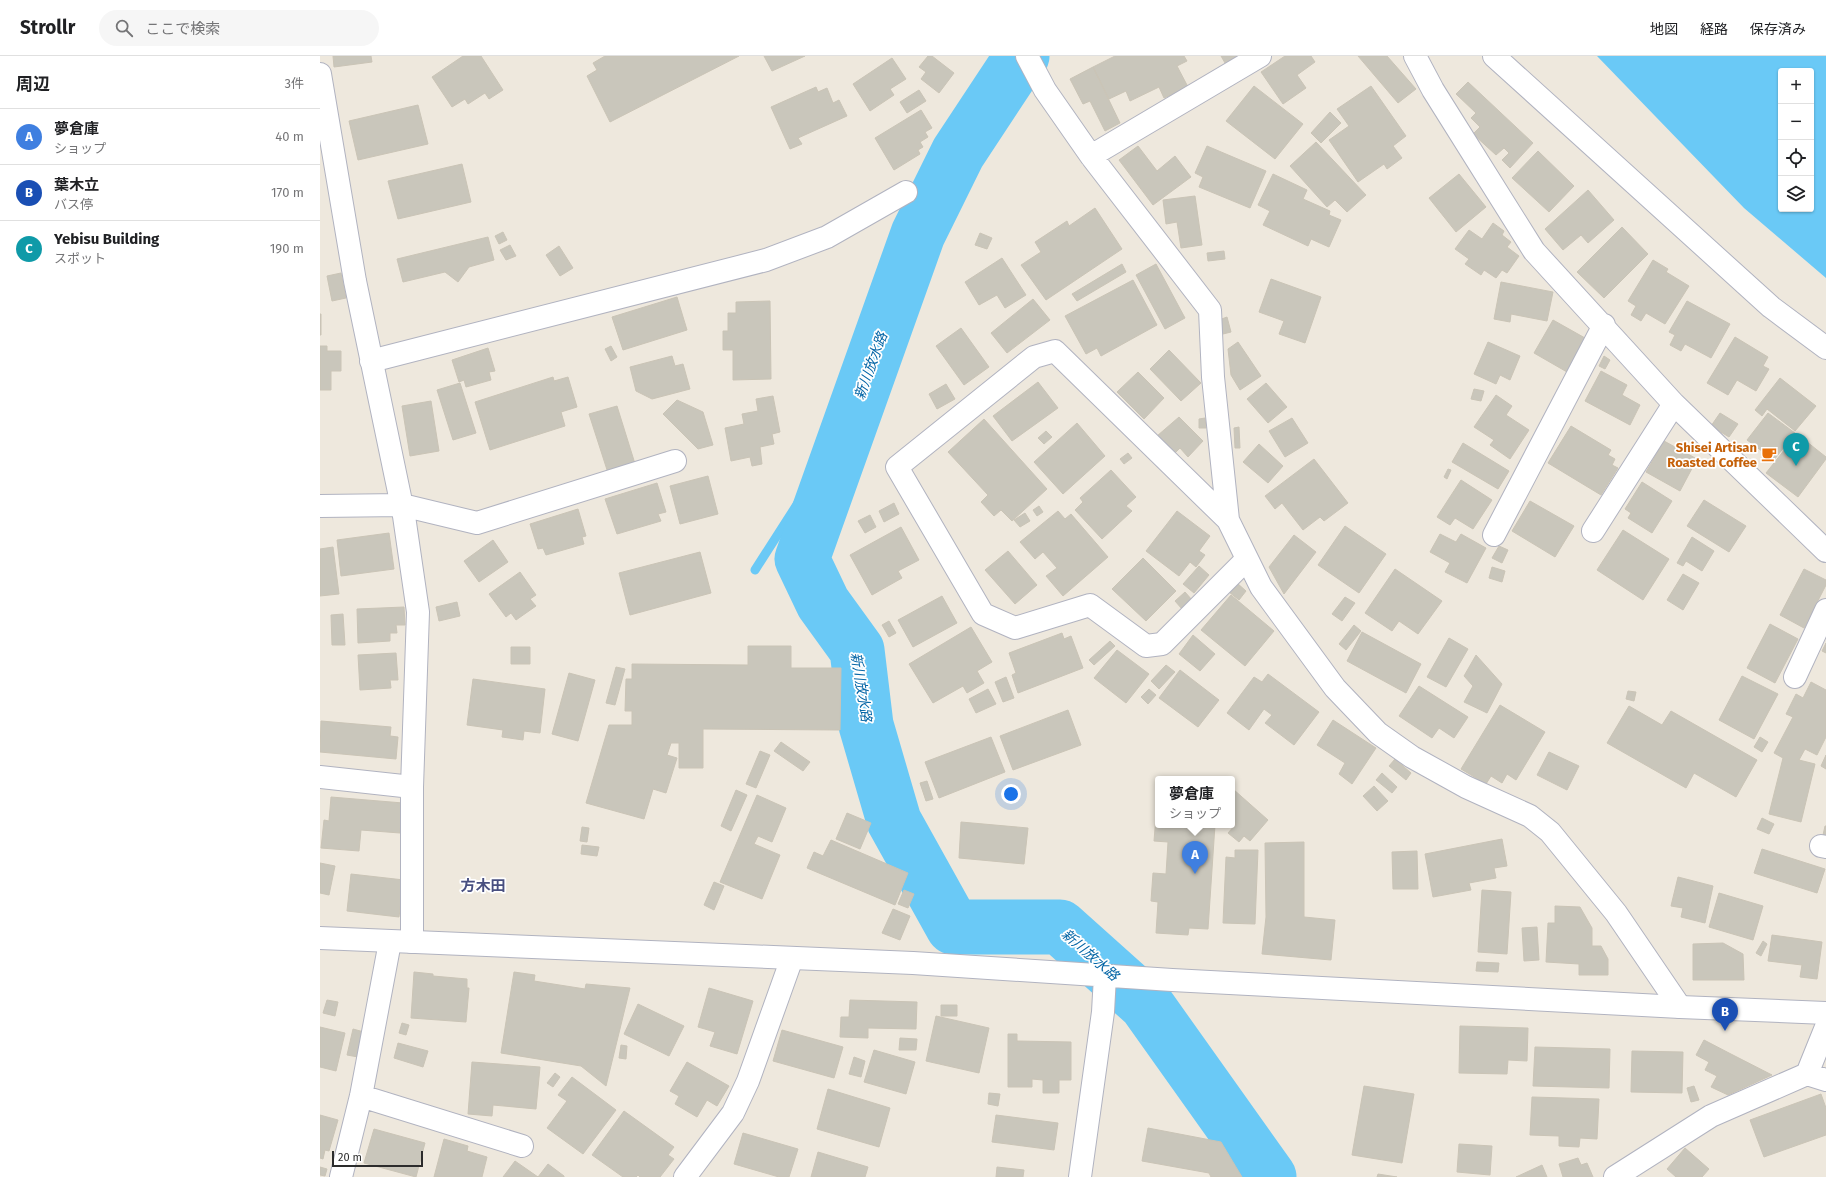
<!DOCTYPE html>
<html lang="ja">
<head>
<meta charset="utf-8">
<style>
  :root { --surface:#fff; --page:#f6f6f6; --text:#202124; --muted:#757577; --line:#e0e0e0; --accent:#3953ff }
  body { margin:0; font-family:"Fira Sans","Noto Sans JP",sans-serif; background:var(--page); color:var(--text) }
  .controls { position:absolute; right:12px; top:12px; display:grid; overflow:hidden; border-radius:4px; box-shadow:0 1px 3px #0004 }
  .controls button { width:36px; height:36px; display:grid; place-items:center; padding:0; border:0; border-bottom:1px solid var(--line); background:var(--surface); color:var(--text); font:20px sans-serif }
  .scale { position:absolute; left:12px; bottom:10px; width:91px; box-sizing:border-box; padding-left:4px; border:2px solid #2c2c2c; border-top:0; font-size:11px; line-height:14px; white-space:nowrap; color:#2c2c2c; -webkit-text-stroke:3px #fff; paint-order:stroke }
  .you { position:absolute; left:691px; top:738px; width:14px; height:14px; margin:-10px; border:3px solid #fff; border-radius:50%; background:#1a73e8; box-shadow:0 0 0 6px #1a73e833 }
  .badge { display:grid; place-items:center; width:26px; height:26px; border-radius:50%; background:var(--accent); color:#fff; font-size:13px; font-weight:700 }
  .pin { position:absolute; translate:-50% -33px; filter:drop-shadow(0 1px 2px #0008) }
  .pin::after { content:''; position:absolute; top:21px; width:14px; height:12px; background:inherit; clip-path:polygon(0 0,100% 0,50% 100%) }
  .popup { position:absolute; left:835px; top:720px; width:80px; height:52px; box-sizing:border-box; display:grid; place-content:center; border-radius:4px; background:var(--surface); filter:drop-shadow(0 1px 3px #0005); font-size:13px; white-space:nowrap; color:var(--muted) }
  .popup b { font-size:15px; color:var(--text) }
  .popup::after { content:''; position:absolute; left:50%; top:100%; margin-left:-8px; border:8px solid transparent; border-top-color:var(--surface) }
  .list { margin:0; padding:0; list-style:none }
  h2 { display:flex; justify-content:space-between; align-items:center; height:52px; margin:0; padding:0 16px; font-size:17px }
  h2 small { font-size:13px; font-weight:400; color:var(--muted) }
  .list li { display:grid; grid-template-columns:26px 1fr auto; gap:12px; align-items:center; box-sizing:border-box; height:56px; padding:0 16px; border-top:1px solid var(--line) }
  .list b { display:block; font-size:15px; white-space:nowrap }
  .list p { margin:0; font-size:13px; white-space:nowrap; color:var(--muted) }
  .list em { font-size:13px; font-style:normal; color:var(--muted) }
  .icon { flex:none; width:22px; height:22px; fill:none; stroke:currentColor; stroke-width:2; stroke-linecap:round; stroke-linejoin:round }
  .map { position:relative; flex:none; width:1506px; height:1121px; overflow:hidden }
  header { display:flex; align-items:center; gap:24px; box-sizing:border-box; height:56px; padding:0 20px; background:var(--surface); border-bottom:1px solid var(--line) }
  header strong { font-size:19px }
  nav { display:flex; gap:22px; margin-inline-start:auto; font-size:14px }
  .search { width:280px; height:36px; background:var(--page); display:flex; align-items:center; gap:10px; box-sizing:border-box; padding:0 14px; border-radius:22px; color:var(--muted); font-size:15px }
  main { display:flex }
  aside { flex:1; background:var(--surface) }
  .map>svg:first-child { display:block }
  .water { fill:#6ac9f6; fill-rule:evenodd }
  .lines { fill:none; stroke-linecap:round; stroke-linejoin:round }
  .stream { stroke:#6ac9f6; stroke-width:9 }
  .river { stroke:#6ac9f6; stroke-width:55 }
  .building { fill:#c9c6bb; stroke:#cac4b6 }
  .street-casing { stroke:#b1b3c0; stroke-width:24 }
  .secondary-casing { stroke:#b1b3c0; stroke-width:24 }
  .street { stroke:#fff; stroke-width:22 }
  .secondary { stroke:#fff; stroke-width:22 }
  .labels { text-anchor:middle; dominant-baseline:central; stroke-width:3.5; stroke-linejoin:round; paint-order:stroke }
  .food-label { font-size:13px; font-weight:bold; fill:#c56008; stroke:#fff; text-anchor:end }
  .water-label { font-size:14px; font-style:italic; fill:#0566a6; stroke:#fff }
  .quarter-label { font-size:15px; font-weight:bold; fill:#484f80; stroke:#fff }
</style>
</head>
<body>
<header>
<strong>Strollr</strong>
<div class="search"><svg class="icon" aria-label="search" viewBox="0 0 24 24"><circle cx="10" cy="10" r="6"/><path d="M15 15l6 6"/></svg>ここで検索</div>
<nav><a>地図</a><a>経路</a><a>保存済み</a></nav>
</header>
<main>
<aside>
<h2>周辺<small>3件</small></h2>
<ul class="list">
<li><span class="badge" style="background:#3f7fe0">A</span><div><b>夢倉庫</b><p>ショップ</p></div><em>40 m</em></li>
<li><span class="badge" style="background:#1a4fb4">B</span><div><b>葉木立</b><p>バス停</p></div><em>170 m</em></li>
<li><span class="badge" style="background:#0f9aa8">C</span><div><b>Yebisu Building</b><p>スポット</p></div><em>190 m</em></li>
</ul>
</aside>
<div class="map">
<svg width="1506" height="1121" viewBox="0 0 1506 1121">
  <rect width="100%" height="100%" fill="#eee8dd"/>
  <path class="water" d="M1277,0H1506V222L1424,152ZM1461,15H1491V153H1461Z"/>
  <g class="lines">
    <path class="stream" d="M435,514L485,436L511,424"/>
    <path class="river" d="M702,0L638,97L598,178L482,503L503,547L537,594L546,669L574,765L633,871H740L826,948L949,1121"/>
  </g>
  <path class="building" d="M13,0H51L52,6L14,11Z
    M143,0H161L183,34L169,43L165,37L148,48L145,43L132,51L112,21Z
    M285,0H419L290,66L267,20L277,14L273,7Z
    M444,0H485L452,15Z
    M608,0H612L634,17L619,37L601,23L606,16L599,11Z
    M795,0H864L867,5L857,10L868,31L844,42L839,31L810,45L806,35L789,43L773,11Z
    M901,0H917L905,7Z
    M965,0H991L995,6L977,19L986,32L963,48L941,16Z
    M1038,0H1067L1096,33L1078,47Z
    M572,2L586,23L570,33L574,39L550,55L533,28Z
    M773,11L800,67L785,75L770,45L763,48L750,23Z
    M1148,26L1213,87L1190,112L1182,104L1189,97L1184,92L1176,99L1153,78L1160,71L1151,62L1156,57L1136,38Z
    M934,30L983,68L955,103L906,65Z
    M1051,30L1086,80L1073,90L1082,102L1067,113L1064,108L1038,126L1009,84L1029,70L1017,53Z
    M496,31L498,36L507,32L513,47L519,44L527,60L478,82L482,88L470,93L451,51Z
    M599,34L606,45L587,57L580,46Z
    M98,49L108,88L38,104L29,65Z
    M601,54L612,72L605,76L608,81L600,86L603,91L598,94L600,98L574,114L555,82Z
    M1010,56L1021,67L1001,87L991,77Z
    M996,86L1046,139L1027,156L1015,144L1007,151L970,110Z
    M818,90L837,115L855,100L871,121L833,149L799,104Z
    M887,90L946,115L930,152L879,131L883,121L875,117Z
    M1218,95L1254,130L1229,156L1192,122Z
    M142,108L151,146L78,163L68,125Z
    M953,118L987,134L983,143L1010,155L1009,159L1021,164L1009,191L991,183L988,190L943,169L950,155L938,149Z
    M1139,118L1166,151L1136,176L1109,142Z
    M1268,134L1294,164L1268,187L1261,179L1243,194L1225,173Z
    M875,140L882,189L861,192L857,166L846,168L843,144Z
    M775,152L802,193L726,244L701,209L721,196L715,186L747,165L749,170Z
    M1173,167L1184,175L1182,179L1191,186L1187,191L1199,200L1187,217L1182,214L1176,222L1164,214L1161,219L1145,208L1149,203L1135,193L1149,174L1162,183Z
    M1302,171L1328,198L1284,242L1257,216Z
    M183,176L187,184L179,188L175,180Z
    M660,177L672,182L667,193L655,189Z
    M168,181L174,204L149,211L138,226L125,216L83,226L77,203Z
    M190,189L196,200L186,204L180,194Z
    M239,190L253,212L240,220L226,199Z
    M904,195L905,203L888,205L887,197Z
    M682,202L706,239L685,252L677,239L659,249L645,226Z
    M1333,204L1348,213L1346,216L1369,230L1345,268L1326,257L1321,265L1311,259L1316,250L1308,245Z
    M802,208L806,216L757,245L752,238Z
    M836,208L865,262L845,273L816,219Z
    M21,217L26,242L12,245L7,220Z
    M951,223L1001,241L985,287L959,278L964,265L939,256Z
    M813,224L837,269L781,300L777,292L766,298L745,260Z
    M1181,226L1233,236L1227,265L1191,258L1190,266L1174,263Z
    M357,241L367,274L303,294L292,261Z
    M713,243L730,264L687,297L671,277Z
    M450,245L451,323L413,324V294H403V275H408V257H416V246Z
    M1367,245L1410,268L1391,302L1365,288L1361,295L1350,289L1355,279L1349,276Z
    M0,258H1V279H0Z
    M907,261L911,276L903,278L899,264Z
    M1233,264L1265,282L1247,316L1214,297Z
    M641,272L669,311L644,329L616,290Z
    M1415,281L1448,301L1443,310L1449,313L1436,335L1417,324L1408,339L1387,327Z
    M918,286L941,320L920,334L911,319L908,293Z
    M1168,286L1200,300L1190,324L1180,319L1176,328L1154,318Z
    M0,290H7V295H21V315H11V334H0Z
    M291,290L297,301L291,305L285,293Z
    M168,292L175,315L169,316L171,324L146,331L144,324L139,326L132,304Z
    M849,294L881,327L861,345L830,313Z
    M352,300L355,310L363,308L370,333L332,343L316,335L310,311Z
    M1284,300L1290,304L1285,313L1279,310Z
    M1281,315L1307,329L1302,339L1320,349L1310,369L1265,345Z
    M818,316L844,342L824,363L797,336Z
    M233,321L234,325L248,321L257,351L241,356L245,370L170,394L155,346Z
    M1460,322L1496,350L1475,375L1447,353L1442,360L1435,354Z
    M718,326L738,352L692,385L673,360Z
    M140,327L156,377L133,384L117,334Z
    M946,327L967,351L948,367L927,343Z
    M626,328L635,343L617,353L609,338Z
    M1154,333L1164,335L1161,345L1151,343Z
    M1176,339L1192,350L1186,359L1209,374L1190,403L1170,389L1174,384L1154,371Z
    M453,340L460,376L452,378L454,388L440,391L442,408L432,410L430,401L411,405L405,372L424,368L422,358L438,355L436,343Z
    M357,344L383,356L393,389L378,393L343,358Z
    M111,345L119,395L90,400L82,350Z
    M297,350L316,411L289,420L269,358Z
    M1400,357L1418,368L1409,381L1391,370Z
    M1448,357L1475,377L1454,404L1427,384Z
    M859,361L883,385L868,401L860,392L854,398L837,380Z
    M885,362L886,372H879V363Z
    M972,362L988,387L965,401L949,375Z
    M664,363L727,433L692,465L681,454L674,460L661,446L668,439L628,396Z
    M757,367L785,400L743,438L714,406Z
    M1251,370L1291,394L1288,399L1295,403L1292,409L1298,412L1281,439L1228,407Z
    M919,371L920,392H915L914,372Z
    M726,375L732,381L724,388L718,382Z
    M1477,378L1506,401V403L1478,441L1446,417Z
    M1344,385L1377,403L1360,435L1326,416Z
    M1143,387L1189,415L1178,433L1132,406Z
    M939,388L963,410L948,427L923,406Z
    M808,397L812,402L804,408L800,403Z
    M994,403L1028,447L1004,465L1000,461L983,474L962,447L955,453L945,440Z
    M1128,413L1131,414L1127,423L1124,421Z
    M791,414L816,441L806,450L812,455L782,483L755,454L763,446L760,442Z
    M388,420L398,458L360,468L350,430Z
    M1141,424L1172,444L1153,473L1135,462L1130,469L1117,461Z
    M1322,426L1352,445L1332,477L1308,462L1311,457L1305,453Z
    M337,427L346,456L338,458L341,465L297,478L285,443Z
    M1384,444L1426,470L1409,496L1367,470Z
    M1210,445L1254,470L1235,501L1192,475Z
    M574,447L579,458L564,466L559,455Z
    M719,450L723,456L717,460L713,454Z
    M258,453L266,480L262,481L264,488L226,499L223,492L218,493L210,468Z
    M738,455L745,463L751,458L788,501L743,540L726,520L737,512L723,496L715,503L700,486Z
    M857,455L890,480L879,495L885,499L876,511L870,506L859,520L826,495Z
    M705,457L710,465L700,471L694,464Z
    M550,459L556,471L545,477L538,465Z
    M1025,470L1066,498L1039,537L998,509Z
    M581,471L599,504L578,515L582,522L552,539L530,499Z
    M1303,474L1349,503L1323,544L1277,514Z
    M69,477L74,513L21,520L17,484Z
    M1120,478L1136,486L1141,478L1166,492L1147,527L1125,516L1130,507L1110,496Z
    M974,479L996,496L964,538L949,511Z
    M1372,481L1394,495L1382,515L1366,505L1363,510L1357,507Z
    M173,484L188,506L159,526L144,505Z
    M1179,490L1188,494L1182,507L1172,502Z
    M13,491L19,538L0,540V493Z
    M688,495L717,529L695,548L665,514Z
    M380,496L391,537L310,559L299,517Z
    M823,502L856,535L826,565L792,533Z
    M879,510L889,519L874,537L863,528Z
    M1172,511L1185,515L1182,526L1169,522Z
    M1075,513L1122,545L1098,578L1079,565L1072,575L1045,557Z
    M1484,513L1506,524V529L1484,572L1460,559Z
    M200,516L216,539L210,543L216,550L196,564L191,557L186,561L169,538Z
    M1363,518L1379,527L1363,554L1347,544Z
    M917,527L926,535L919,544L909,536Z
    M865,536L872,544L862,553L855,545Z
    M911,539L954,575L925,610L881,574Z
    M622,540L637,567L593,591L578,564Z
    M1025,541L1035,547L1022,565L1012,558Z
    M137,546L140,560L119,565L116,551Z
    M84,551L85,569H76L77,577H70V585L38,587L37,553Z
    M23,558L25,589H12L11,559Z
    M569,565L576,577L569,581L562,569Z
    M1450,568L1478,583L1455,627L1427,612Z
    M1034,569L1041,575L1026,594L1019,588Z
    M651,571L672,606L657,615L664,627L647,637L643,630L613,647L589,608Z
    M1042,576L1101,608L1086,637L1027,605Z
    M742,577L744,583L751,580L763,612L698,637L692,619L696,617L689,597Z
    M873,579L895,598L880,615L859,598Z
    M1129,582L1148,593L1126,631L1107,621Z
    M790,585L795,590L774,609L769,604Z
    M1506,587V597L1502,595Z
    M428,590H471V612H521L520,674L383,673V712H359V687H351L347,699L357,702L346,737L333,733L324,763L266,747L289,669H312V655H305L306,623H312V608L428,609Z
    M191,591H210V608H191Z
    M797,594L829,618L806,647L774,622Z
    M76,597L78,624H70L71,632L40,634L38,599Z
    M1156,599L1182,628L1167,657L1144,646L1153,630L1144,620Z
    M846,609L855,616L839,633L831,625Z
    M296,611L305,613L295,649L286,647Z
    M860,614L899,644L878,671L839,642Z
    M249,617L275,624L258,685L232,678Z
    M948,618L999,656L974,689L945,667L952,659L944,653L929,674L907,657L934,621L942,626Z
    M1422,620L1458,638L1434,683L1399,664Z
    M686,621L694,642L683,646L675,626Z
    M153,623L225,633L220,677L204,675L203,684L182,681L183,674L147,669Z
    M1491,626L1506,634V681L1497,699L1485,693L1479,704L1495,708L1481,766L1449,758L1463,702L1454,697L1473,661L1466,658L1476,638L1483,642Z
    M1099,630L1148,661L1134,682L1119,672L1112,682L1079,660Z
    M668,633L676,648L656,657L649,643Z
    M829,633L836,639L828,648L821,641Z
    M1308,635L1316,636L1314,645L1306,643Z
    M1180,649L1225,676L1196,724L1187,718L1182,727L1171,720L1166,728L1141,713Z
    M1309,650L1342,669L1351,655L1437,704L1416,741L1374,717L1366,732L1287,687Z
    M748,654L761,689L693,714L680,680Z
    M1013,664L1056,692L1032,728L1019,718L1025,707L997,689Z
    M1,665L71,671L70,680L78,681L76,703L0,696Z
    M671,681L685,716L619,742L605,706Z
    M1440,681L1448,686L1442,696L1434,691Z
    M461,686L490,706L483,715L454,695Z
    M440,695L450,699L436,732L426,728Z
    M1229,696L1259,710L1247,734L1217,719Z
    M1506,699V713L1501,710Z
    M1075,703L1091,717L1086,724L1069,710Z
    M1062,717L1077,731L1072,737L1056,724Z
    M607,725L613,743L606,745L600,727Z
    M1054,730L1068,745L1057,755L1043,740Z
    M913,733L948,764L930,785L924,780L919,786L908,777L916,768L912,765Z
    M416,734L427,739L411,775L401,770Z
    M437,739L466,752L452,786L438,780L434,788L460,799L442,843L400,826Z
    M11,741L83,747L80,777L41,774L39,795L1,792L4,764L9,765Z
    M527,757L551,767L540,793L516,783Z
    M836,760H838V769H895L888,873L869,872L868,879L836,877L838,846L831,845L833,817L846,818L848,786L834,785Z
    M1442,762L1454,768L1449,778L1437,773Z
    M641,766L708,772L704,808L639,802Z
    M1505,770H1506V779H1503Z
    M262,771L269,772L267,786L260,785Z
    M1182,783L1187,810L1174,812L1176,822L1149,827L1151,834L1113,841L1105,798Z
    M511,784L588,817L575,849L487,812L494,796L503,800Z
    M984,786V861L1015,864L1011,904L942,898L946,861L945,787Z
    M262,789L279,791L277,800L261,798Z
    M1442,793L1505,813L1497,837L1434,817Z
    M915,794H938L935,868L903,867L906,801L915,802Z
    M1097,795L1098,833H1073L1072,796Z
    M0,807L15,810L9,839L0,837Z
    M31,818L84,824L79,861L27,855Z
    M1358,821L1393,830L1385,867L1361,861L1363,852L1351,850Z
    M394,826L404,830L394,854L384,849Z
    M584,834L594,838L588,852L578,848Z
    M1162,834L1191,836L1187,898L1158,896Z
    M1399,837L1443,850L1433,884L1389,871Z
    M1235,850L1260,851L1272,872V890H1281L1288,903V919H1259V908L1226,906L1228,867H1235Z
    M573,853L590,860L580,884L562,877Z
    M1217,871L1219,904L1204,905L1202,872Z
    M1452,879L1502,886L1497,923L1480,921L1482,909L1448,905Z
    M1443,885L1447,888L1441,900L1436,897Z
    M1403,887L1423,898L1424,924H1373V888Z
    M1157,906L1179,907L1178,916L1156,915Z
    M94,916L113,918V920L147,923V932H149L146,966L91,962Z
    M194,916L215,919L214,925L265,933L266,928L310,932L286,1030L261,1010L181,997Z
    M389,932L433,945L417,998L390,990L395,976L378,971Z
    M7,944L18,946L15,960L3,957Z
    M530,944L597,946L596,973L548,972V982L520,981L521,961H529Z
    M318,948L364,970L349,1000L304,978Z
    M621,949H637V960H621Z
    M616,960L669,972L659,1017L606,1005Z
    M82,967L89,969L86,979L79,977Z
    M1140,970L1208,972L1207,1005L1188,1004L1187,1018L1139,1017Z
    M0,971L25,977L16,1015L0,1011Z
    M33,973L44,976L38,1001L27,999Z
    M462,974L523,991L514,1022L453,1005Z
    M688,978H697V985L751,986V1024H739V1037H723V1024L712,1023V1031H688Z
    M580,982L597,983L596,994H579Z
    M1384,984L1409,997L1452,1019L1408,1039L1391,1031L1397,1020L1385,1014L1389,1006L1376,999Z
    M78,987L108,995L103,1011L74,1002Z
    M301,989L307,990L306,1003L299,1002Z
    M1215,991L1290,993L1289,1032L1213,1030Z
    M554,994L595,1006L586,1038L544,1026Z
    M1312,995L1363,996L1362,1037L1311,1036Z
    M534,1001L545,1005L541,1021L529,1018Z
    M152,1006L220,1011L216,1053L173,1049L172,1060L148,1058Z
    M367,1006L409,1030L397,1050L387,1044L377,1061L355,1048L359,1040L350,1035Z
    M235,1017L240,1021L233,1031L227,1027Z
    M252,1021L296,1054L263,1098L227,1072L247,1045L238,1039Z
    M1044,1030L1094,1038L1082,1107L1032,1099Z
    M1374,1030L1379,1044L1371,1046L1367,1032Z
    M508,1033L570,1052L559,1091L497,1073Z
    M669,1037L680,1038L678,1050L668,1048Z
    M1501,1038L1506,1052V1079L1444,1101L1430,1064Z
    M1212,1041L1279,1043L1277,1083L1260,1082L1259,1091L1239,1090V1080L1210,1079Z
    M304,1055L354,1091L348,1099L354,1103L340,1121H320L318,1119L316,1121H303L272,1099Z
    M0,1059L18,1064L9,1095L5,1094L3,1103L0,1102Z
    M676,1059L738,1067L734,1094L672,1086Z
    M828,1072L901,1086L922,1121H891L889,1117L822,1105Z
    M54,1073L105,1087L96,1121L44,1107Z
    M423,1077L478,1093L469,1121H459L414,1108Z
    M124,1083L148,1090L147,1095L167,1101L162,1121H114Z
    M1139,1088L1172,1090L1170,1119L1137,1116Z
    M1365,1092L1389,1113L1382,1121H1356L1347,1113Z
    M498,1096L548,1111L545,1121H491Z
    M1258,1102L1261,1109L1267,1107L1273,1121H1243L1239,1108Z
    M195,1105L218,1121H183Z
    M228,1108L244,1120V1121H218Z
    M1222,1109L1227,1121H1196Z
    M0,1111L7,1113L5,1120L0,1119Z
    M677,1111L704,1114L703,1121H676Z
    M1058,1118L1077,1121H1057Z"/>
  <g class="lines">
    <g class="street-casing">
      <path id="street" d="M707,0L725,34L771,100L890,254L893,321L908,464L941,531L1015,632L1058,677L1092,701L1146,731L1210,760L1230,776L1296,857L1360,951
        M1095,0L1113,34L1214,195L1354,348L1506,495
        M1174,0L1451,251L1506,292
        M0,18L35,225L84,460L98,556L92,731V886
        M771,100L940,0
        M51,305L446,204L507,181L586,136
        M0,450L82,449L157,467L355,405
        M908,464L735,295L714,301L577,411L663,558L695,572L770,549L826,590L842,588L927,503
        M1273,475L1354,348
        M1174,479L1284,269
        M1475,621L1506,554
        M0,721L92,731
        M1501,790L1506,791
        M1487,1018L1506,1024
        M41,1040L202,1090
        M21,1121L41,1040L70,886
        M365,1121L413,1057L428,1025L472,902
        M1295,1121L1391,1060L1487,1018L1506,971"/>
    </g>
    <g class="secondary-casing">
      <path id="secondary" d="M0,882L593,907L852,924L1360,951L1506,957
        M760,1121L783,956L785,920"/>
    </g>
    <use href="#street" class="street"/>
    <use href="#secondary" class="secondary"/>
  </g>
  <defs>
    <g id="cafe-bare" transform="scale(1.2)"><path d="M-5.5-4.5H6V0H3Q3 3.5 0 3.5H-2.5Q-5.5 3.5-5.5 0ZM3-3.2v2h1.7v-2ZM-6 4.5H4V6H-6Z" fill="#e8710a" stroke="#fff" stroke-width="2.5" paint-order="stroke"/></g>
  </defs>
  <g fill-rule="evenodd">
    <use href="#cafe-bare" x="1449" y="398"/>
  </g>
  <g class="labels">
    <g class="food-label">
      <text x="1437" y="391">Shisei Artisan<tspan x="1437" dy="15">Roasted Coffee</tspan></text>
    </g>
    <g class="water-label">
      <text transform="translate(551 310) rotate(-70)">新川放水路</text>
      <text transform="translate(541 631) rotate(81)">新川放水路</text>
      <text transform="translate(770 899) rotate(41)">新川放水路</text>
    </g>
    <g class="quarter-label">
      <text x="163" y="830">方木田</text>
    </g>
  </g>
</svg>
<div class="controls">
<button>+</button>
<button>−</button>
<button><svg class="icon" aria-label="locate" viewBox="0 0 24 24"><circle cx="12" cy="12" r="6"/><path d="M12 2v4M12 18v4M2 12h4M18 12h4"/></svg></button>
<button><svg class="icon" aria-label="layers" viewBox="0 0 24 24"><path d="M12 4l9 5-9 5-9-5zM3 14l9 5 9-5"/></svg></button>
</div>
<div class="scale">20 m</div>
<div class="you"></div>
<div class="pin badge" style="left:875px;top:818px;background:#3f7fe0">A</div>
<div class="popup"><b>夢倉庫</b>ショップ</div>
<div class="pin badge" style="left:1405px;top:975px;background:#1a4fb4">B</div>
<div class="pin badge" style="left:1476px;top:410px;background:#0f9aa8">C</div>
</div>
</main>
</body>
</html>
